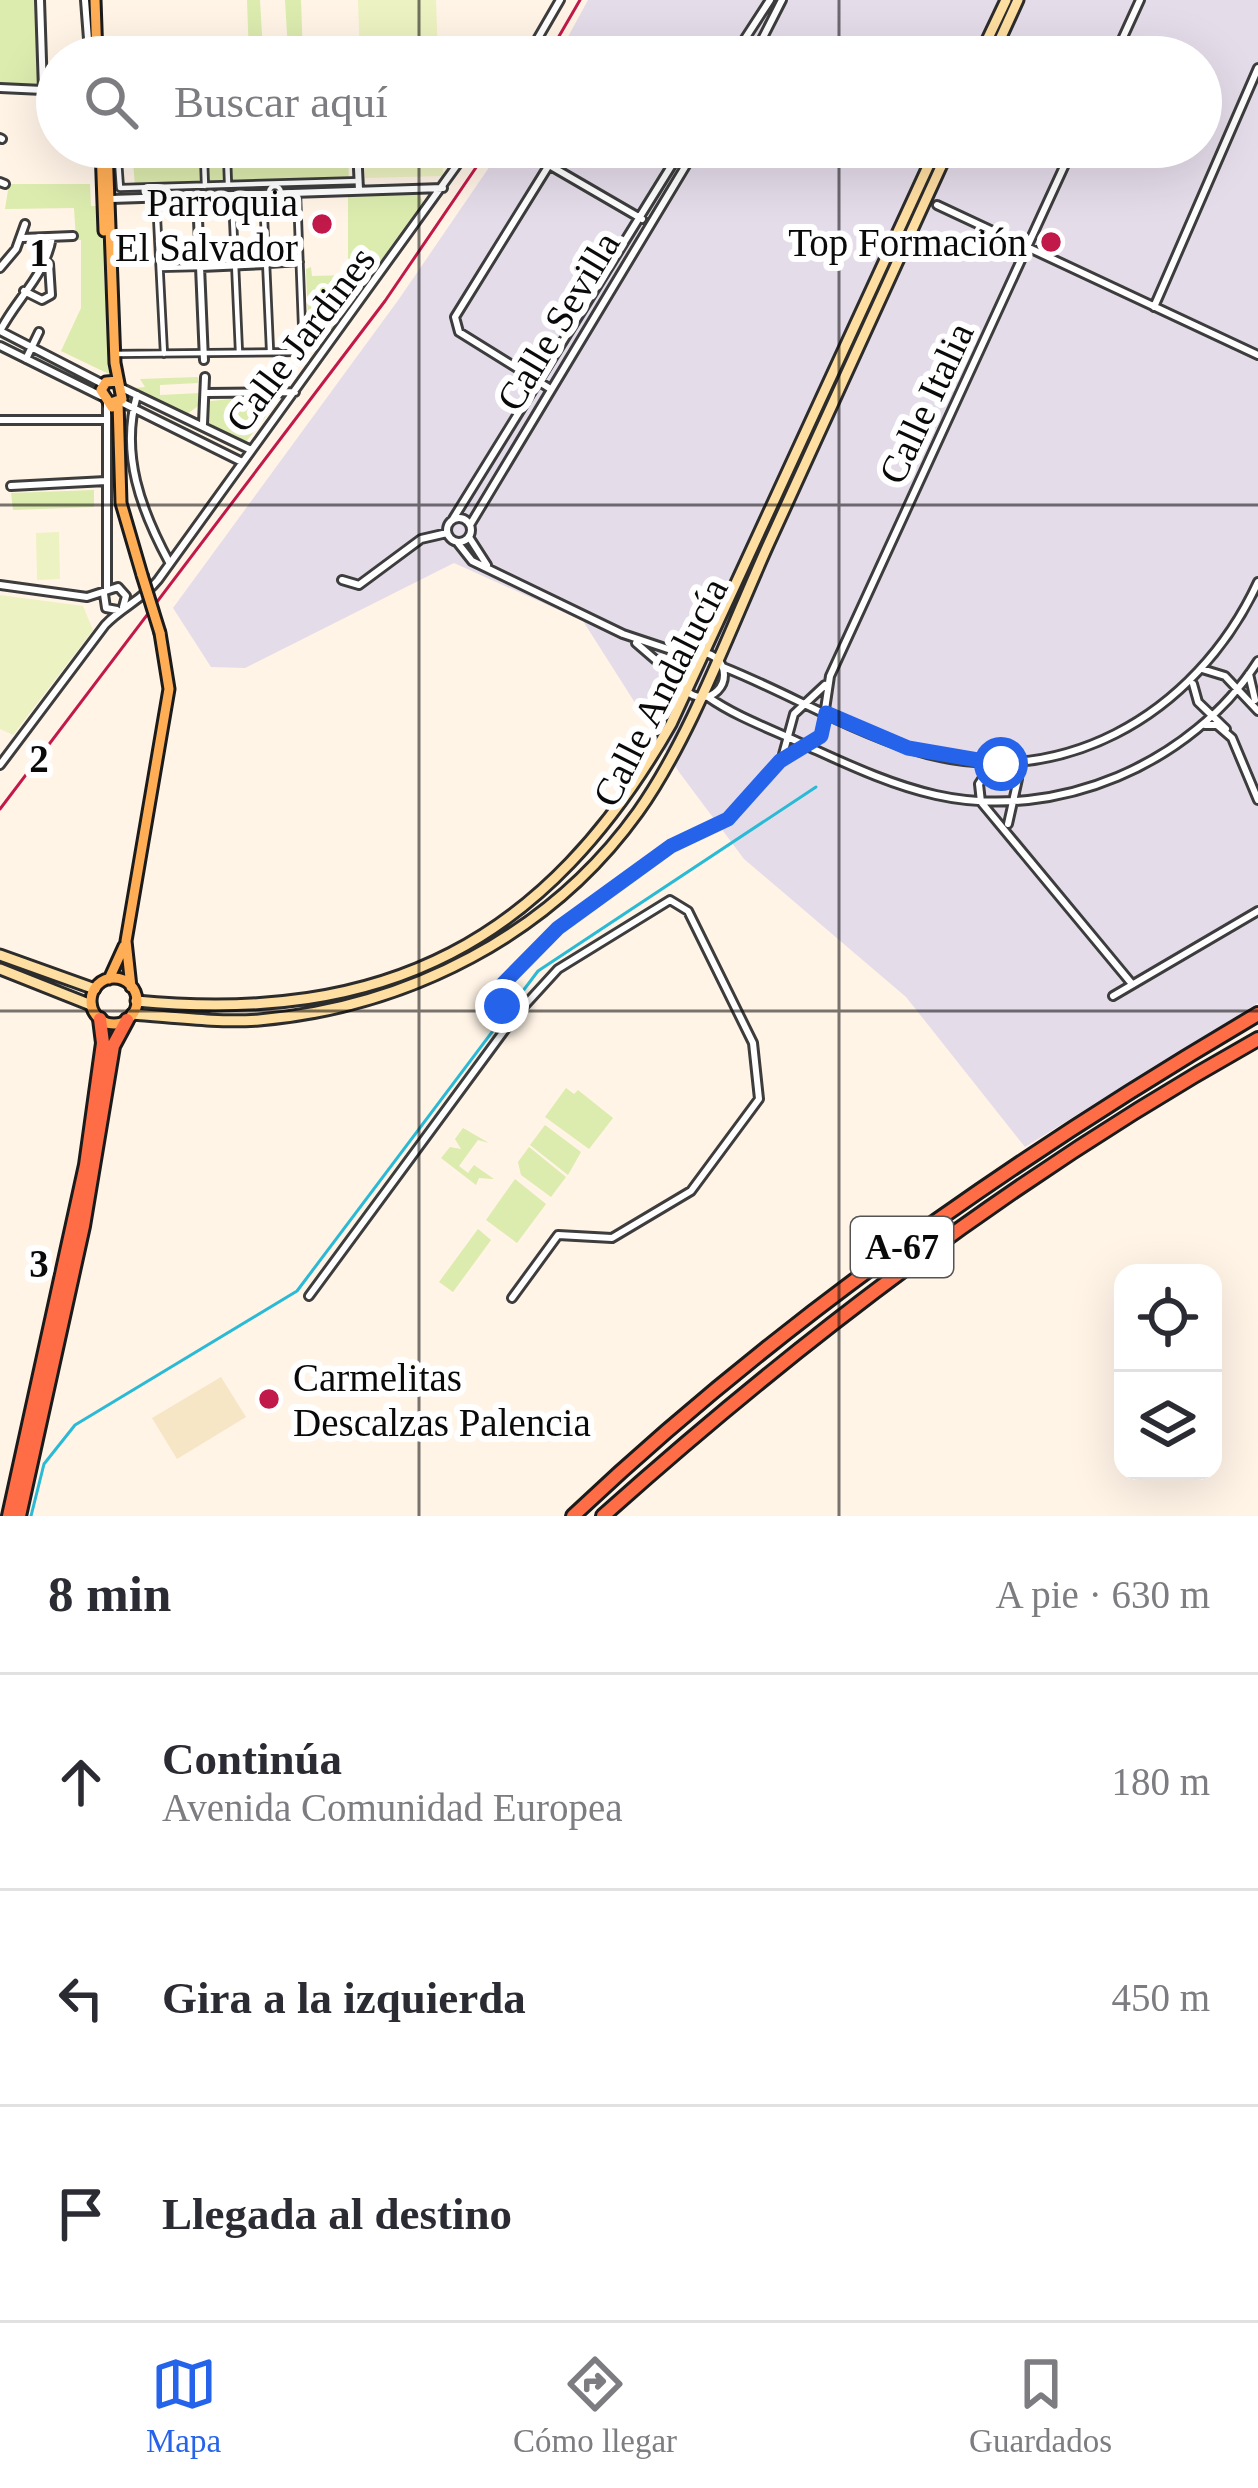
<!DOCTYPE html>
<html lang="es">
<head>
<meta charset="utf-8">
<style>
  :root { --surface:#fff; --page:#f2f2f3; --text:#2b2b33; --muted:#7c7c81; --line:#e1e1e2; --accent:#2563eb }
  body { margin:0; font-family:"Times New Roman",serif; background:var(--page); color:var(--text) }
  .controls { position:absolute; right:36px; bottom:36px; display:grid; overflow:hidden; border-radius:24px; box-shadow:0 12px 48px #0002 }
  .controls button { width:108px; height:108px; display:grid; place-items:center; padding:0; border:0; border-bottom:3px solid var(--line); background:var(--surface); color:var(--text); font:60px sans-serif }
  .stop { position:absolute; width:36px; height:36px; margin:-27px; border:9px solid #2563eb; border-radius:50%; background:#fff }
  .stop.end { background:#2563eb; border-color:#fff; box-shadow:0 3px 12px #0008 }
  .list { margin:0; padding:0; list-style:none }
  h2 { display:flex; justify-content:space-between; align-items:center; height:156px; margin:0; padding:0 48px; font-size:51px }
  h2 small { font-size:39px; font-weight:400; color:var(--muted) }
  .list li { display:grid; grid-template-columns:78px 1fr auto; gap:36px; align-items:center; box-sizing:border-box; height:216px; padding:0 48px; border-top:3px solid var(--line) }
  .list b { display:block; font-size:45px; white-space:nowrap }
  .list p { margin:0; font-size:39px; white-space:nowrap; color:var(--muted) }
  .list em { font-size:39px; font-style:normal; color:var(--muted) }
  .icon { flex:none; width:66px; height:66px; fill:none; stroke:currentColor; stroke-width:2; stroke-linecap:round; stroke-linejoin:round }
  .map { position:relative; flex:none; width:1258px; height:1516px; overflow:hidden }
  .search { position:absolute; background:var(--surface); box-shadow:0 12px 48px #0002; left:36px; right:36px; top:36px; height:132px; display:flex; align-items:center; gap:30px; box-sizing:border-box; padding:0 42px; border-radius:66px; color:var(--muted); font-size:45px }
  .sheet { height:804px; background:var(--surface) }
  nav { display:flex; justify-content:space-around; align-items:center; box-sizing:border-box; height:168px; border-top:3px solid var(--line); background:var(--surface); font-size:33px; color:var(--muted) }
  nav a { display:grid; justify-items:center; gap:6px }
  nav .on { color:var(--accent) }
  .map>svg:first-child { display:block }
  .industrial { fill:#e5dcea }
  .farmland { fill:#f6e6c5 }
  .green { fill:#dcebae }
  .pitch { fill:#ecf2c1 }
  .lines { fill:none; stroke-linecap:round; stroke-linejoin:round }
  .stream { stroke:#2abad6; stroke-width:3 }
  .pedestrian-casing { stroke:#3d3d3d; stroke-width:10 }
  .minor-casing { stroke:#3d3d3d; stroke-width:12 }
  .secondary-casing { stroke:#2c2c2c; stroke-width:15 }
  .primary-casing { stroke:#1b1b1b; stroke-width:15 }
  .motorway-casing { stroke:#1b1b1b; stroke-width:18 }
  .pedestrian { stroke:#fff; stroke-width:4.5 }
  .minor { stroke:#fff; stroke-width:6 }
  .secondary { stroke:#ffdea1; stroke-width:9 }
  .primary { stroke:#ffae56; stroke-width:9 }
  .motorway { stroke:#fe6d45; stroke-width:12 }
  .rail { stroke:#c11a4a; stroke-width:3 }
  .primary-bridge-casing { stroke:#1b1b1b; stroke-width:15; stroke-linecap:butt }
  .primary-bridge { stroke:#ffae56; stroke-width:9 }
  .route { stroke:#2563eb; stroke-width:15 }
  .grid { fill:none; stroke:#0a0a0a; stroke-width:3; stroke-opacity:0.55 }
  .poi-dot { fill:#c11a4a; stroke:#fff; stroke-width:4.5 }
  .labels { text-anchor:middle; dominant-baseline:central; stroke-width:12; stroke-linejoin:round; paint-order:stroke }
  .shield { fill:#fff; stroke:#545454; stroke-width:3 }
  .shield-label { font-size:36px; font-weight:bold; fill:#0a0a0a }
  .poi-label { font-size:39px; fill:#0a0a0a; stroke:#fff; text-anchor:end }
  .street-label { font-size:39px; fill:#0a0a0a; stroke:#fff }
  .grid-label { font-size:39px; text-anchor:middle; font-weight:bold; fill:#0a0a0a; stroke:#fff; stroke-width:12; stroke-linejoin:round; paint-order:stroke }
</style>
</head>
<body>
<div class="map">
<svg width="1258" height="1516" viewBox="0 0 1258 1516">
  <rect width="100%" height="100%" fill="#fff4e6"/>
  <path class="industrial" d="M588,0H1258V1003L1025,1147L906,997L744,859L679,772L583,621L454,563L245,668L211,667L173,608L399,299L503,147H1201V57H557Z"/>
  <path class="farmland" d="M221,1377L246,1417L177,1459L152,1418Z"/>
  <path class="green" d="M0,0H36L38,87L0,86Z
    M247,0H260L263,52L288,50L285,0H301L303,57H249Z
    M348,153L349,182L208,186L206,159Z
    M204,157L205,186L135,188L133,160Z
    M9,184H90L91,206H101L109,374L61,351L81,308V240H76L74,208L5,209Z
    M419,194L423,202L319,346L309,349L306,269L311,267L312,276L348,275V197Z
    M198,377V383L160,385V395L201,393V404L187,414L135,388L145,387L140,379Z
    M269,396L273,407L245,443L204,420L210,401Z
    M94,490V507L13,510L11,493Z
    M566,1088L574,1094L578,1090L613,1118L589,1149L545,1117Z
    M545,1125L581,1152L568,1175L530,1145Z
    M463,1128L489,1143L478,1140L459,1166L468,1173L474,1165L494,1179L479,1178L476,1185L441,1158L450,1147L461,1149L455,1139Z
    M529,1147L566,1177L551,1197L521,1175L518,1162Z
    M515,1179L546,1204L517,1243L486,1220Z
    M478,1229L491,1240L453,1292L439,1282Z"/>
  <path class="pitch" d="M358,0H436L438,57H360Z
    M364,147H442L443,176L365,178Z
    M59,532L60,579L37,580L36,533Z
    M0,595L83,606L93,630L13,735L0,729Z"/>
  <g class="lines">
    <path class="stream" d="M31,1516L44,1464L75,1425L297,1291L538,971L816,787"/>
    <g class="pedestrian-casing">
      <path id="pedestrian" d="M227,156L358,152
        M118,160L120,188L359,181
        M205,186L204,157L227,156L228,183
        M263,194L270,350
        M232,196L239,352
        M156,198L164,354
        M236,247L266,246
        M269,264L300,262
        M160,268L201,267
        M114,354L303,352L297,193"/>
    </g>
    <g class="minor-casing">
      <path id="minor" d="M85,0L88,39L102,44
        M735,54L770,0
        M527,57L560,0
        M725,57H745
        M753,57L782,0
        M1114,57L1140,0
        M0,88L43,90L40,0
        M0,138L2,139
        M357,147L359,190
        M0,182L5,184
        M197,196L204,360
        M111,199L443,188
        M937,205L1258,355
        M23,238L73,236
        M201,267L267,264
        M0,268L16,249L25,224
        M24,291L42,300L51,295L49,264
        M1154,307L1258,68
        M0,331L103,384
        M0,331C17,298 46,275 52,237
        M0,346L101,396
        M26,359L39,332
        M549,388L459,332L455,317L549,165L642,219
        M124,389L251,450
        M207,393L295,392
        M137,395C120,454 141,510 169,562
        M119,401L242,462
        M0,420H104
        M203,424L205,377
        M11,486L106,481
        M447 530a12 12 0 1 1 24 0a12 12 0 1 1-24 0Z
        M453,519L683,147
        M470,525L697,147
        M469,537L487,565
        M457,542L472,561L623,634L689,656
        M342,580L359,585L421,539L447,533
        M0,585L87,597L118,587L126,596L123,607
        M107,590V402
        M104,594L106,608L117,610
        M636,643L680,681
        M680 675a22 22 0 1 1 44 0a22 22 0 1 1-44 0Z
        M723,667C786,692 845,728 910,749C1056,797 1196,716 1258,582
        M1202,669L1225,676L1258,711
        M1249,674L1255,700
        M1193,684L1198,702L1226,729
        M708,697C738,718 774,730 807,746C849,765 891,785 936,795C1057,822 1192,764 1258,661
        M1205,725H1217L1232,738L1258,800
        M782,758L794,714L825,685
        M992,764L979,784L981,802L1132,984
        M0,765L105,625C122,607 142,600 158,580L470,147
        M1008,824L1018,779L1009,764
        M1113,996L1258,911
        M309,1296L515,1016
        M512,1298L558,1235L612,1238L691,1191L759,1099L753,1043L688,911L670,900L558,969L515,1016L496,1001L495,992L558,928L671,846L727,819L780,761L821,736L830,676L1073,147"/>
    </g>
    <g class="secondary-casing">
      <path id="secondary" d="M979,57L1006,0
        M992,57L1018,0
        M0,955L95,989
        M0,969L91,1005
        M136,1001C386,1025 547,942 671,724L937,147
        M132,1014C174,1017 217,1023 259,1020C408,1007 550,935 638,812C690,739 731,627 769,543C828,411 889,279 950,147"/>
    </g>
    <g class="primary-casing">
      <path id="primary" d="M95,0L97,57
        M101,147L104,231
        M107,147L115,363L122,399L111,403
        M118,402L121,503L142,575
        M112,407L101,390L106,382L118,381
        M91 1001a23 23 0 1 1 46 0a23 23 0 1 1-46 0Z
        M109,979L124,946
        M131,987L126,941L169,689L160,633"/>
    </g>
    <g class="motorway-casing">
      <path id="motorway" d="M9,1516L86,1165L103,1043L100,1019
        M19,1516L83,1226L113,1046L127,1020
        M573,1516C778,1322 1015,1157 1258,1014
        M603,1516C804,1336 1022,1171 1258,1039"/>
    </g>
    <use href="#pedestrian" class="pedestrian"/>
    <use href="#minor" class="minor"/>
    <use href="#secondary" class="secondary"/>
    <use href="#primary" class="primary"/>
    <use href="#motorway" class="motorway"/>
    <path class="rail" d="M547,57L580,0
      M0,809L385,301L490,147"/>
    <g class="primary-bridge-casing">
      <path id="primary-bridge" d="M142,575L160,633"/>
    </g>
    <use href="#primary-bridge" class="primary-bridge"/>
  </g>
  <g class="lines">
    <path class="route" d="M502,1006L495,992L558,928L671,846L728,819L780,761L821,736L826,713L908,748L1001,764"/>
  </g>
  <path class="grid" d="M419,0V57M839,0V57M419,147V1516M839,147V1516M0,505H1258M0,1011H1258"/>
  <g class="poi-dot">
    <circle cx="322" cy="224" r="12"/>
    <circle cx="1051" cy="242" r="12"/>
    <circle cx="269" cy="1399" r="12"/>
  </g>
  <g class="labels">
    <rect class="shield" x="851" y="1217" width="102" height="60" rx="9"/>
    <g class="shield-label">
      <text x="902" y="1247">A-67</text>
    </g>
    <g class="poi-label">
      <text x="298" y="202">Parroquia<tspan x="298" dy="45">El Salvador</tspan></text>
      <text x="1027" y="242">Top Formación</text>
      <text x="293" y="1377" text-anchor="start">Carmelitas<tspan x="293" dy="45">Descalzas Palencia</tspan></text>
    </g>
    <g class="street-label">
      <text transform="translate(558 321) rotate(-59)">Calle Sevilla</text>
      <text transform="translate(300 339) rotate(-53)">Calle Jardines</text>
      <text transform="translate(926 403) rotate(-65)">Calle Italia</text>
      <text transform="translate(660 692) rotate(-63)">Calle Andalucía</text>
    </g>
  </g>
  <g class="grid-label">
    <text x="39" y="266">1</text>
    <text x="39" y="772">2</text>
    <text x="39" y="1277">3</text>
  </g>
</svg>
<div class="controls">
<button><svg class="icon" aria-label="locate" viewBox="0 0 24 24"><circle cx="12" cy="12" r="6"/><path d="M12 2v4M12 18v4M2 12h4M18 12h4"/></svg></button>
<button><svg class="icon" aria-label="layers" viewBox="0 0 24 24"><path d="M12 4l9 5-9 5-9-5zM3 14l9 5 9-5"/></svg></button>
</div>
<div class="stop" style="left:1001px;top:764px"></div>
<div class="stop end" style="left:502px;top:1006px"></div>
<div class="search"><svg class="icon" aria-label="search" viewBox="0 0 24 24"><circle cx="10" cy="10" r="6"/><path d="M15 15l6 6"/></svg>Buscar aquí</div>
</div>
<section class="sheet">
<h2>8 min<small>A pie · 630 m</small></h2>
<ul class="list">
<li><svg class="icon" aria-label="ahead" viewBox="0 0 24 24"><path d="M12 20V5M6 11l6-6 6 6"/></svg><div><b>Continúa</b><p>Avenida Comunidad Europea</p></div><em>180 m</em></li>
<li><svg class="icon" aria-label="left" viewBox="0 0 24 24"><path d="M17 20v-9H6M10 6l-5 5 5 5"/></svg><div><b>Gira a la izquierda</b></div><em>450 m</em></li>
<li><svg class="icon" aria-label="arrive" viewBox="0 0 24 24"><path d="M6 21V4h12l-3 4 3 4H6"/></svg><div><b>Llegada al destino</b></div></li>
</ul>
</section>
<nav>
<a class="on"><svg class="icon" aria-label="map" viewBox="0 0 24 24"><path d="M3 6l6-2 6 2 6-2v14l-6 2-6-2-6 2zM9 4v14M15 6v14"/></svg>Mapa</a>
<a><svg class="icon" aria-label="directions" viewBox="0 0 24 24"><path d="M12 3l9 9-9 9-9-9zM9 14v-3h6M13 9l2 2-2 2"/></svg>Cómo llegar</a>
<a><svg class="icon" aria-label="saved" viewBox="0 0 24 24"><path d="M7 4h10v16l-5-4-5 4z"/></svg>Guardados</a>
</nav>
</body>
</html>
